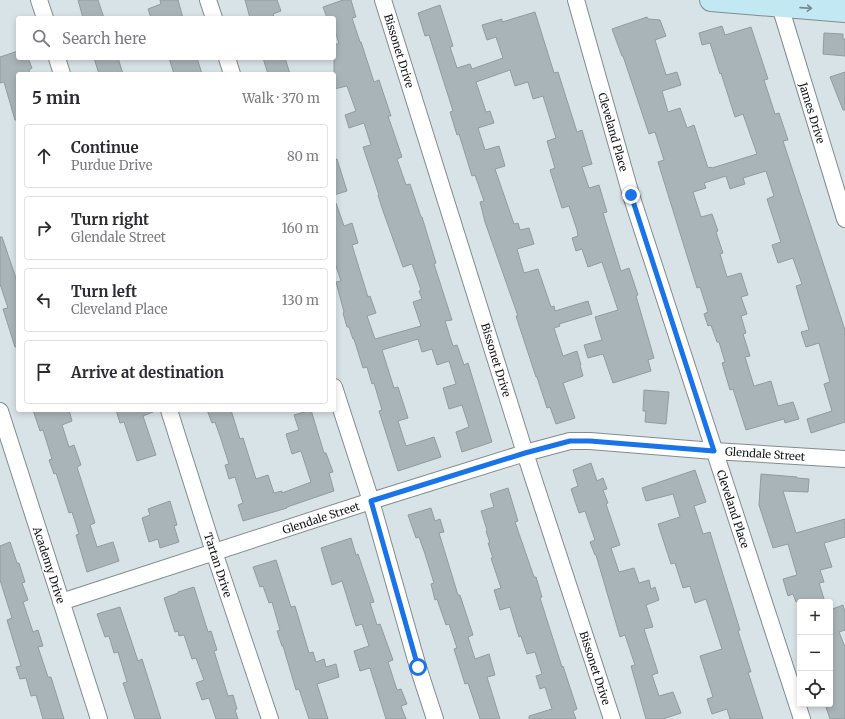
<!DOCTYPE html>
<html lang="en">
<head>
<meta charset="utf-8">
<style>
  :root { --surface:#fff; --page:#f2f2f3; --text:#2b2b33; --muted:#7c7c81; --line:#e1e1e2 }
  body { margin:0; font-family:Merriweather,serif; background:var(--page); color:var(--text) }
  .controls { position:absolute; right:12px; bottom:12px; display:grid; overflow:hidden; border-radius:4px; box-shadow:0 2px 6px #0003 }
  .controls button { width:36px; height:36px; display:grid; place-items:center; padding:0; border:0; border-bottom:1px solid var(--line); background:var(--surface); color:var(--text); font:20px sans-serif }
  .stop { position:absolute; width:12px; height:12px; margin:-9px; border:3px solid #1a73e8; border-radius:50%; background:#fff }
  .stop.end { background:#1a73e8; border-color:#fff; box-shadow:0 1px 4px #0008 }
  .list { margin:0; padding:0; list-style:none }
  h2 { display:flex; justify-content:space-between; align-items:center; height:52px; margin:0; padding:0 16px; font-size:17px }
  h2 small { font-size:13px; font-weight:400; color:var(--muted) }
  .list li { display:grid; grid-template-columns:26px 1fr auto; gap:12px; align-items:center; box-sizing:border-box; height:64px; margin:0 8px 8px; padding:0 8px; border:1px solid var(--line); border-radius:4px }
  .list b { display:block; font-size:15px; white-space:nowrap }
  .list p { margin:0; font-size:13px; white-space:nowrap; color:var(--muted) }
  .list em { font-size:13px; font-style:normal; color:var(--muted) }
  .icon { flex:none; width:22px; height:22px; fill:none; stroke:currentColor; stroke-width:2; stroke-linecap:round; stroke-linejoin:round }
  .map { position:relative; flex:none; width:845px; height:719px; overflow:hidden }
  .search { position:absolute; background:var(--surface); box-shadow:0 2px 6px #0003; left:16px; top:16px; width:320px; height:44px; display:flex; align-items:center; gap:10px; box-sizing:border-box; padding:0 14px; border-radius:4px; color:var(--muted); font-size:15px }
  .panel { position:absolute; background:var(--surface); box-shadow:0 2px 6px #0003; left:16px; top:72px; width:320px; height:340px; border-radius:4px }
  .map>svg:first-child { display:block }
  .building { fill:#a9b4b8; stroke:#919ca0 }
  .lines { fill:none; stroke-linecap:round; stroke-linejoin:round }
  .street-casing { stroke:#818c90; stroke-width:18 }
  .secondary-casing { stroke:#818c90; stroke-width:24 }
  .street { stroke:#fff; stroke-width:16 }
  .secondary { stroke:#c2e8f4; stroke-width:22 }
  .oneway { stroke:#738a91 }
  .route { stroke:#1a73e8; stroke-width:5 }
  .labels { text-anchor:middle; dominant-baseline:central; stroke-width:3; stroke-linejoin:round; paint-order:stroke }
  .street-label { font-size:11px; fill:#131719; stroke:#fff }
</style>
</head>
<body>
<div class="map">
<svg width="845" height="719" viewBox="0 0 845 719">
  <rect width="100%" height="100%" fill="#d8e3e8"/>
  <path class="building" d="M78,0H98L104,18H83Z
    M160,0H178L183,18H151L148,9L161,4Z
    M245,0H277L281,11L273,14L274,18H250Z
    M343,0H351L356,17L352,18L360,42H361L374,82L379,80L391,116H388L402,157L397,159L406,185L410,184L421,217H422L436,263L434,264L452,320L445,321L453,346L457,345L464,365L468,363L492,442L462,452L456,432L469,427L462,405L449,409L443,388L456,384L449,361L437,365L432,349L422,352L418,339L382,350L394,388L398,387L408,418L398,421L406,446L434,437L441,457L398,471L379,411L382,410L374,383L372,384L367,367L363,368L354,339H353L349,327H347L343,313L344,312L336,282L341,281L334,260V204L336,203L344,226L352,223L358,243L352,245L368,297L370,296L376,313L367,316L375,339L421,326L413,302L422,299L419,291L421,290L412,264L403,267L382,208L378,195H379L363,147L371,145L364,123L349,128L345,115L356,111L347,86L334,89V44H339L334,27V18H327L323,7Z
    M440,5L453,46L450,47L457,68L470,64L472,69L503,58L496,37L487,40L482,25L502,19V22L535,12L554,73L558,72L577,132L582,130L592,164L582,167L589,188L599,185L607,212L603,213L621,271L629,268L638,295L636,296L654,358L648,360L651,371L613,383L603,354L588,358L584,345L602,340L595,317L618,310L602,262L588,267L582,249L576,251L572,238L578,236L577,230L569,206L562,208L550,170L555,168L547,141L556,138L543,96L533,99L528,82L515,86L510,70L476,82L486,112L490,111L494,123L478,128L485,150L499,146L505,166L495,169L514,224L518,223L520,230L529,228L534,244L517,249L524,273L538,269L551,307L554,306L555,311L588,301L592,314L559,324L560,326L554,328L563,356L577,351L581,365H580L583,376L563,383L575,418L556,424L550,407L547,408L537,377H536L516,316H518L485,222L480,202L484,201L475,175L472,176L459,134L457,135L450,112L453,111L429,35L425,36L418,13Z
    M647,17L648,19L660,20L666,36L655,40L666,75L677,72L681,85L662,91L668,112L680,108L687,128L694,125L708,168L711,167L712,168L757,154L743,114L735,117L721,73L720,74L710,43L702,45L699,33L722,26L725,35L751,27L768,79L764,80L775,114L779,113L788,140L783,141L845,330V422L811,433L807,419L832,411L824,384L830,382L819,343L806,347L801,332L809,330L796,286L802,284L793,258L778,263L772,245L781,242L767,199L774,196L766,171L743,178L745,184L730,189L726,176L704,183L706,188L693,192L701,217L712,214L718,231L716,232L723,253L720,254L727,277L741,273L748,295L741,297L747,314L741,316L746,333L743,334L750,356L745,357L754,386L771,381L778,406L793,402L799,419L785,423L784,419L746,430L733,389L730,390L722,363L725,362L719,342H717L711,325L708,326L704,314L708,312L700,287L697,288L658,162L664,160L655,132L649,134L623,56H622L612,29Z
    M824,33L843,34V39H845V56L823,54Z
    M18,51V58H28L32,68L29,70L30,74H18V120H15L4,82L0,83V57Z
    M94,58H118L123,74H99Z
    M169,58H197L202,74H174Z
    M263,58H285L290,74H268Z
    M845,72V110H843L830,77Z
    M334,159H337L347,191L334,195Z
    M0,237H2L18,284V347H15L3,309L8,308L0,284Z
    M644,390L669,392L666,424L645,422L646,411H643Z
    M33,410H69L72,421L62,425L69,447L74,445L81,465L77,467L95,523L90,525L97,547L113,542L119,561L87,572L76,535L79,534L72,512L69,513L56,473L54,474L49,460L52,459L43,430L40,431Z
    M116,410H153V412L143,416L156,455L137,461L124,422L120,423Z
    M207,410H231L240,439L243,438L256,479L268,475L274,493L282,491V493L311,482L301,451L292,454L286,434L299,430L294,415L311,410L324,453H326L333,472L329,473L334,491L287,507V508L243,521L238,505L243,503L235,477L229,479L225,465L229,464L221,439L215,422L212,423Z
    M591,463L597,481L603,478L607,489L603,490L608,503L606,504L620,545L611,548L619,572L634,568L639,583L649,580L651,589L655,587L659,600L646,605L653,627L644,629L658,673L652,675L659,696L673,692L681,713L663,719H646L631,666L635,665L625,635L620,637L596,555H595L590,542L595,540L585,511L579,513L571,489L578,486L573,470Z
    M695,470L706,502L694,506L703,534L710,532L716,552L740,630L738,631L751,672H748L763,719H730L727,709L712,714L707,699L713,697L700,656L722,649L706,599L695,603L690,586L683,588L675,563L671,564L658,524L680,517L673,494L646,501L642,488Z
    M761,474L797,477V478L809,479L808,492L783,491L796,533L845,519V537L824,543L832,567L820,570L824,582L819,583L825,602H796L793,594L788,596L783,579L797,575L788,544L773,548L759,505Z
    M508,488L518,521L515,522L534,577H536L542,597L540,598L562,667L563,666L577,709L573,711L576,719H529V716L552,709L545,687L540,689L536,676L542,674L535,652L527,654L521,636L519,637L510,607L500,610L494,590L501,588L491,558H493L488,543H490L486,531L487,530L481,511L494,507L490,494Z
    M170,501L177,525L174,526L179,542L160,548L158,539L149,542L142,518L150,515L148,509Z
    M431,508L435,521L440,519L444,532L439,533L458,595H460L473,635L468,637L475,659L489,654L495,675L487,677L500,719H480L468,683L465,684L454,649L457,648L449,624L446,625L437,599L435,600L431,584L434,583L425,554L419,537L416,538L408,515Z
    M351,538L356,555L358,554L374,602L370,603L377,625L380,624L393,660L388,662L397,690L401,689L407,704L401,706L406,719H386L370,668L360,671L354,651L369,646L362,624L356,626L342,581L332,585L321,548Z
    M10,542L17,563H19L25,582L22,583L28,600L23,602L33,632L38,630L43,646L38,647L48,677H51L64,719H43L36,695L31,696L26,678L20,679L16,667L21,666L7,620L12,618L0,580V546Z
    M276,560L291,607L295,606L309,653L313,652L316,662L324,659L326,667L336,664L339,677L317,684L328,719H309L299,689L296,690L283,646H282L277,631L280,630L272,602L269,603L263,586L260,587L253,567Z
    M194,587L208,632L211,631L217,650L214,651L228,696L233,695L237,709L235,710L238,719H216L209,698L202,700L196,683L204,680L196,658L192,659L184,635L179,636L178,631L175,632L164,598L178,593V592Z
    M843,605L845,612V630L839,632L845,647V719H830L825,704H830V610Z
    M120,607L138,661L142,659L161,719H135L123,683L127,682L118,652L114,653L109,636L105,637L97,614Z"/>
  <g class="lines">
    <g class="street-casing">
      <path id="street" d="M39,0L45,18
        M208,0L214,18
        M383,0L525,453L612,719
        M576,0L631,195L802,719
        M780,6L845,219
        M57,58L62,74
        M227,58L232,74
        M334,387L371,501L418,667L435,719
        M169,410L214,552L270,719
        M0,411L99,719
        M61,602L371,501L525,453L570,441H590L714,451L845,459"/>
    </g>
    <g class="secondary-casing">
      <path id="secondary" d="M711,0L845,11"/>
    </g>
    <use href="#street" class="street"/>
    <use href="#secondary" class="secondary"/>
  </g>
  <defs><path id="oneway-shaft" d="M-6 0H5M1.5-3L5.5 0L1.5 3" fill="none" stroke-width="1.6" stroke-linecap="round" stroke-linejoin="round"/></defs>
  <use class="oneway" href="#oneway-shaft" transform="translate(806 8) rotate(4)"/>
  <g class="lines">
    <path class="route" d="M418,667L371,501L525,453L570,441H590L714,451L631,195"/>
  </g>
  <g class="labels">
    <g class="street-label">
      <text transform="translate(399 51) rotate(73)">Bissonet Drive</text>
      <text transform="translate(812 113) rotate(73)">James Drive</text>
      <text transform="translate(613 132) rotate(74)">Cleveland Place</text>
      <text transform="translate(496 360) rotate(73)">Bissonet Drive</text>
      <text transform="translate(765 454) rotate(4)">Glendale Street</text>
      <text transform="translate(733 509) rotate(72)">Cleveland Place</text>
      <text transform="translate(321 518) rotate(-18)">Glendale Street</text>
      <text transform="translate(49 565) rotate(72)">Academy Drive</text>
      <text transform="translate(218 565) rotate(72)">Tartan Drive</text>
      <text transform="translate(595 668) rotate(72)">Bissonet Drive</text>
    </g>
  </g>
</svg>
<div class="controls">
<button>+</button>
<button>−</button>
<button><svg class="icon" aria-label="locate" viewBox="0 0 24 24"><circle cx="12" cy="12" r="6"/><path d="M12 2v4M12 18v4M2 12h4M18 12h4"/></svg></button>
</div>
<div class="stop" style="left:418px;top:667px"></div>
<div class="stop end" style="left:631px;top:195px"></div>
<div class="search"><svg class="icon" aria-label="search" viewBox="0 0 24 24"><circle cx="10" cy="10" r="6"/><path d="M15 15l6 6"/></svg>Search here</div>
<section class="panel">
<h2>5 min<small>Walk · 370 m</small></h2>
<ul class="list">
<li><svg class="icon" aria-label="ahead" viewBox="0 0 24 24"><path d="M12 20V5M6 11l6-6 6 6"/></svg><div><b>Continue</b><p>Purdue Drive</p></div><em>80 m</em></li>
<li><svg class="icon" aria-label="right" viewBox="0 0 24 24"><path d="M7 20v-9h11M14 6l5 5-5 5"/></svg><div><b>Turn right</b><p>Glendale Street</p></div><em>160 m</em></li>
<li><svg class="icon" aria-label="left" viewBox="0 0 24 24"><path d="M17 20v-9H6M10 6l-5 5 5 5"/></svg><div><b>Turn left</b><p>Cleveland Place</p></div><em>130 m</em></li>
<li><svg class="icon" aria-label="arrive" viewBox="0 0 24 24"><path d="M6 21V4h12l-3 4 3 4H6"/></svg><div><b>Arrive at destination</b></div></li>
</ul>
</section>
</div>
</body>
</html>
